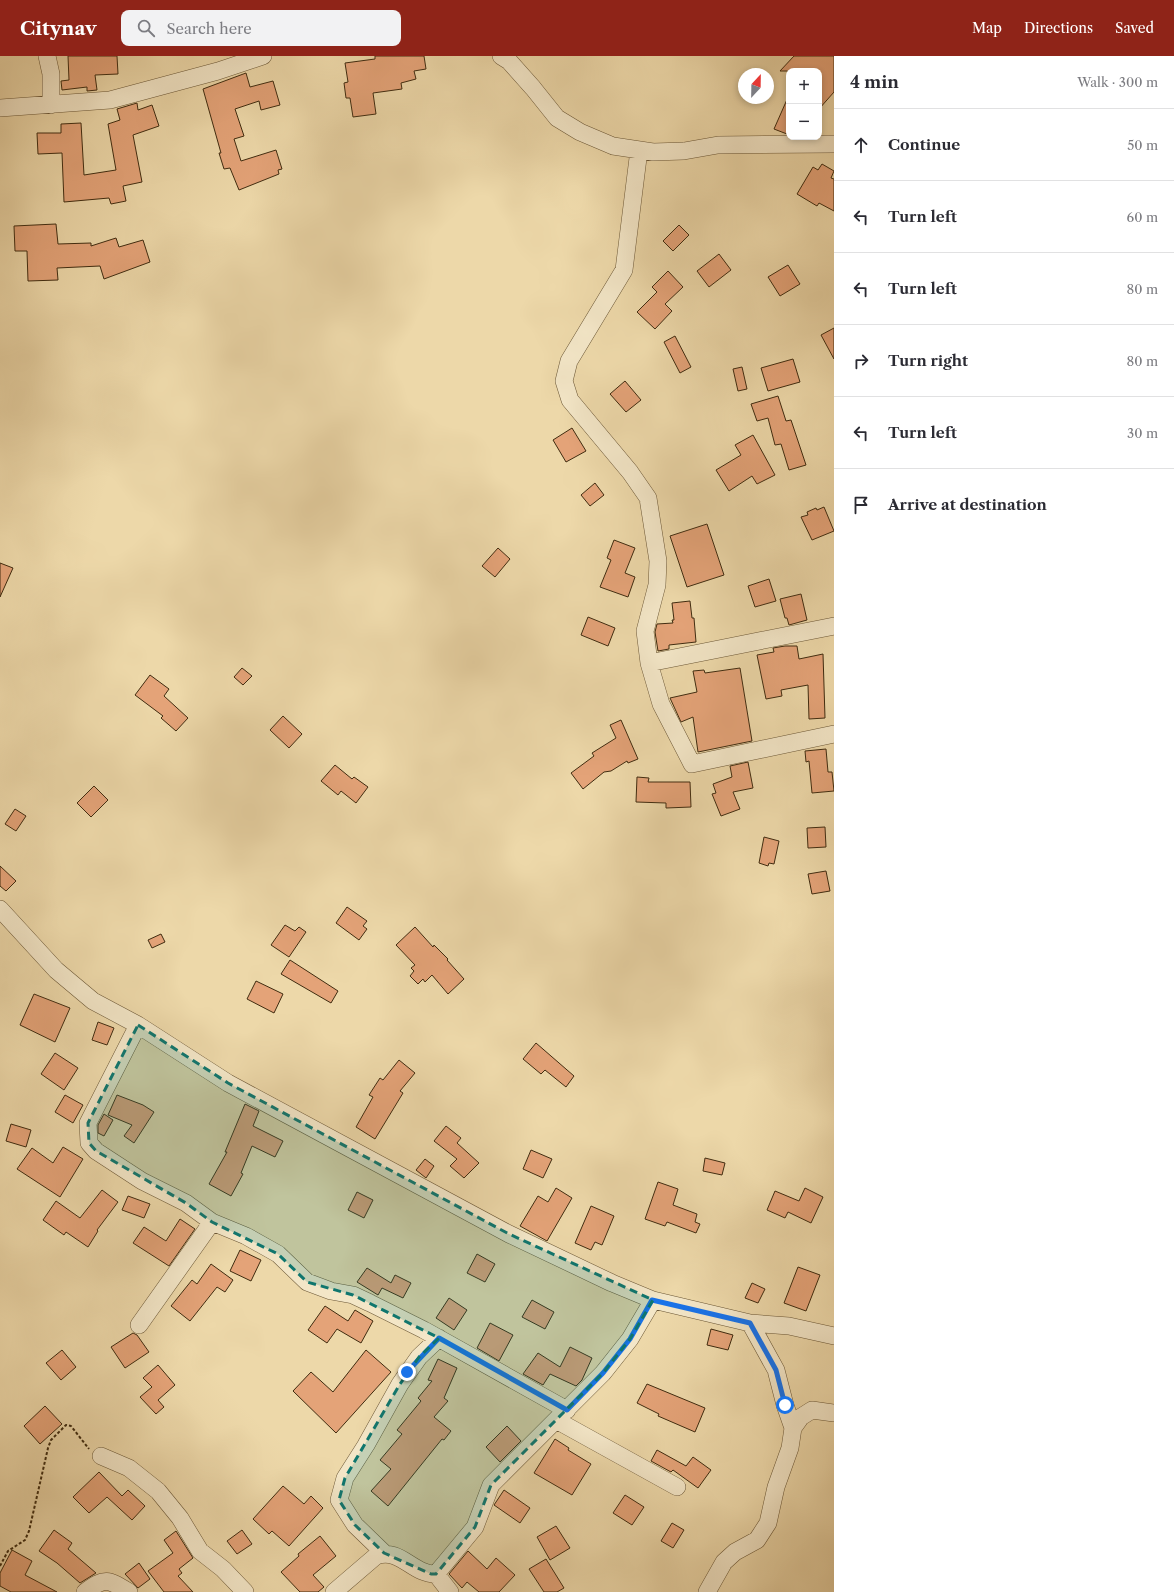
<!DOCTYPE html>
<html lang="en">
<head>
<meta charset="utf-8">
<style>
  :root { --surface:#fff; --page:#f2f2f3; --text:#2b2b33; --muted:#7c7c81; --line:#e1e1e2; --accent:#8f2418 }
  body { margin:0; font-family:"Libre Caslon Text",serif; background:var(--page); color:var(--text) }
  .controls { position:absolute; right:12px; top:12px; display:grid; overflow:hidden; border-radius:8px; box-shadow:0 2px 6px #0003 }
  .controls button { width:36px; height:36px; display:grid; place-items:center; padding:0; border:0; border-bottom:1px solid var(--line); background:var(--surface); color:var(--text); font:20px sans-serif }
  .compass { position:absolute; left:738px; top:12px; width:36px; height:36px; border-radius:50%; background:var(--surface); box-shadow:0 2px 6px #0003; rotate:22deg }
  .stop { position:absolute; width:12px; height:12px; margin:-9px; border:3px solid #1a73e8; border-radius:50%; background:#fff }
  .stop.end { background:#1a73e8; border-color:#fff; box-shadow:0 1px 4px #0008 }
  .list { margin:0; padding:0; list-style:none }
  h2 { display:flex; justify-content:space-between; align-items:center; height:52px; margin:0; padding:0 16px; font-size:17px }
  h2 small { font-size:13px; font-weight:400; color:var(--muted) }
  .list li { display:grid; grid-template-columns:26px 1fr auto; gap:12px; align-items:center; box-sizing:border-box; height:72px; padding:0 16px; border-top:1px solid var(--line) }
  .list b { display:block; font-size:15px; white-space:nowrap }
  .list em { font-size:13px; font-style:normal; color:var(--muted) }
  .icon { flex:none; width:22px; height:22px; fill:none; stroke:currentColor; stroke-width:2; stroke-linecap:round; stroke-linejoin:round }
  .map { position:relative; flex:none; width:834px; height:1536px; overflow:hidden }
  header { display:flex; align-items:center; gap:24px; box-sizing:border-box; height:56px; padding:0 20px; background:var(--accent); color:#fff }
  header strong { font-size:19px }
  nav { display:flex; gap:22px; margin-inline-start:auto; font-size:14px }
  .search { width:280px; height:36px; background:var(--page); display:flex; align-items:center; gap:10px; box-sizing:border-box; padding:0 14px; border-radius:8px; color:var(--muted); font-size:15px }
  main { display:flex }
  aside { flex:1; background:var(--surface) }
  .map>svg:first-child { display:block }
  .building { fill:#e4a378; stroke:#402c10 }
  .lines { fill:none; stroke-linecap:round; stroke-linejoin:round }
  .minor-casing { stroke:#6b5736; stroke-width:18 }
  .path { stroke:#402c10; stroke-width:2; stroke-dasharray:3 2; stroke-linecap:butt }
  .minor { stroke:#f3e6c7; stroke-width:17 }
  .route { stroke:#1a73e8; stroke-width:5 }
  .marked { fill:#0f766e; fill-opacity:0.2; stroke:#0f766e; stroke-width:3; stroke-dasharray:8 5; stroke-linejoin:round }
</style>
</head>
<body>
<header>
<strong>Citynav</strong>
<div class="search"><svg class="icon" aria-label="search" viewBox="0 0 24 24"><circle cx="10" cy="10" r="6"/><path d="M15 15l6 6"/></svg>Search here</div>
<nav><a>Map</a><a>Directions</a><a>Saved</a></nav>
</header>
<main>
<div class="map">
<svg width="834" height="1536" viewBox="0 0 834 1536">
  <rect width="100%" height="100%" fill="#edd8a9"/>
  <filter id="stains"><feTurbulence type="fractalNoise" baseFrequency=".005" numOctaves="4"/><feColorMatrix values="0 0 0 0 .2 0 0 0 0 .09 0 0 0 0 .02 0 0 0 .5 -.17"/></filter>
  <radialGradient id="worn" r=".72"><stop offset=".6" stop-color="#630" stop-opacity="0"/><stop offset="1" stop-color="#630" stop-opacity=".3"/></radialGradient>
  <path class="building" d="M68,0H117L118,18L95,19L97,34L87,35V31L62,34L61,25L69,24Z
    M375,0H424L426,13L414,15L416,23L401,27L402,33L373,37L376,58L353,61L350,42H346L344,27L348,26L345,7L375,3Z
    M794,0H834V36L819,53V15H780Z
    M246,17L250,31L273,25L280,49L261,54L259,45L235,53L244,80L234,83L241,105L276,94L282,113L278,114L279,118L239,134L230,112L224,113L219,97H221L203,33Z
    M789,39V78H787L774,73Z
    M137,47L138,54L152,49L159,70L133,79L142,126L123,130L126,145L111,148L109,142L64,146L62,97L38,98L37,77H61V68L81,67L84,119L116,114L108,68L120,64L117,53Z
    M822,108L834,115L831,122L834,123V155L819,147L817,150L797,138L813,111L818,114Z
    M56,168L58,188L91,187V190L116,182L119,191L143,184L150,206L104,223L100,210L57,212L58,224L28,225L27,195H15L14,170Z
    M679,169L689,179L673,195L663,185Z
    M719,198L731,214L709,231L697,215Z
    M788,209L800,228L780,240L768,221Z
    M668,215L683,231L665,248L672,255L655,273L637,256L657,236L652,231Z
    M834,272V303L821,279Z
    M675,280L691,311L680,317L664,286Z
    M793,303L800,326L768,335L761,312Z
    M742,311L747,333L738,335L733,313Z
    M625,325L641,344L626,356L610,338Z
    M778,340L786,365L791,364L806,409L789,414L781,388L775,389L768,362L757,365L751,348Z
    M572,372L586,395L566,406L553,384Z
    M753,379L775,419L757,428L752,420L729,435L716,414L741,399L735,389Z
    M595,427L604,439L590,450L581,439Z
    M824,451L834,475L812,484L801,461L808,459L807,456L816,452L817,454Z
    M707,468L724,519L687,531L670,480Z
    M614,484L635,492L625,517L635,521L628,541L600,531L611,504L607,502Z
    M498,492L510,503L495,521L482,510Z
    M0,507L13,512L0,541Z
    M769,523L776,545L755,551L748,530Z
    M801,538L807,564L789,569L787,562H785L780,543Z
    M690,545L692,562H694L696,586L669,589V593L658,595L655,576L657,568L673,567L672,564H674L672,547Z
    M588,561L615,572L608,590L581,579Z
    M785,590H797L799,603L823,598L825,662L809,663L808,629L781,634L782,640L766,643L757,599L774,596L773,592Z
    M242,612L252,620L243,629L234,621Z
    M740,612L752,685L698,696L693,661L681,666L670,642L697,636L693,615L704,614L705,617Z
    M150,619L169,633L164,640L188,662L176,675L161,662L163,660L135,639Z
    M283,660L302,678L289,692L270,674Z
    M621,664L638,703L628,707L627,705L611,715L604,716L583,733L571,717L594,700L592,697L616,682L610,669Z
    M826,693L828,716H832L834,735L812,737L809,705L806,706L805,695Z
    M748,706L753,732L733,736L740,753L721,760L712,738L716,737L713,728L732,721L730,710Z
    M335,709L352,723L354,721L368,731L356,747L341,735L338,739L321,725Z
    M637,721L649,722L648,726H690L691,751L666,752V747L636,746Z
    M94,730L108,744L91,761L77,747Z
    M15,753L26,760L16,775L5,768Z
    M825,771L826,791L808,792L807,772Z
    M764,781L779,785L774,808L769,807L768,810L759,807Z
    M0,810L16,825L6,835L0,830Z
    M826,815L830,835L812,838L808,818Z
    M347,851L367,865L363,870L367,873L359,884L336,867Z
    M285,869L295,875L299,871L306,876L289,901L271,889Z
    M415,871L433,891L434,889L448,903L447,904L464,923L448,938L432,919L425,926L423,923L418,928L410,920L414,915L411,912L415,909L396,889Z
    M161,878L165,886L152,892L148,884Z
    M290,904L338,935L331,947L281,918Z
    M256,925L283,938L274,957L247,943Z
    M34,938L70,952L55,986L20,969Z
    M98,966L114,972L107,989L92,984Z
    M536,987L574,1020L566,1031L545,1014L541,1018L523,1003Z
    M55,997L78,1012L64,1034L41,1018Z
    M399,1004L415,1017L400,1035L403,1037L375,1083L356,1071L373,1041L369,1039L380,1022L383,1024Z
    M65,1039L83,1049L73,1067L55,1056Z
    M117,1039L143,1049L154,1056L134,1087L124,1080L132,1069L108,1059Z
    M245,1048L259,1055L253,1070L283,1085L275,1101L252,1090L241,1117L243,1118L231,1140L209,1128L227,1096H225Z
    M104,1058L113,1064L104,1080L98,1077V1069Z
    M11,1068L31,1074L26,1091L6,1085Z
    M446,1070L461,1082L457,1087L479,1107L464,1122L450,1110L457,1103L434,1085Z
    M63,1091L83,1103L60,1141L17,1113L32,1092L53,1107Z
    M531,1094L552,1103L543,1122L523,1113Z
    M705,1102L725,1107L722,1119L703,1115Z
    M425,1103L434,1110L426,1122L416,1114Z
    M658,1126L678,1133L673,1149L697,1158L695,1166L700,1168L696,1177L667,1166L665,1170L645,1163Z
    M556,1132L572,1142L547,1185L520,1170L538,1140L548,1146Z
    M805,1132L823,1141L811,1167L788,1156L785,1162L767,1154L775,1135L799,1145Z
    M102,1134L118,1146L97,1174L98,1175L88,1191L66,1176L64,1179L43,1164L56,1145L80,1162Z
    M357,1136L373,1144L364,1162L348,1154Z
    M128,1140L150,1148L144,1162L122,1154Z
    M591,1150L614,1160L602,1189L595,1186L591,1194L575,1187Z
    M180,1163L195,1173L169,1210L133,1187L144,1171L166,1185Z
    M240,1194L261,1204L251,1225L230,1215Z
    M477,1198L495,1208L485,1226L467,1217Z
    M211,1208L233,1224L225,1236L217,1231L190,1265L171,1250L192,1224L197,1228Z
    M798,1211L820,1219L806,1255L784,1247Z
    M367,1212L391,1227L395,1219L411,1227L403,1242L382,1232L378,1239L357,1226Z
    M752,1227L765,1233L758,1247L745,1242Z
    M449,1242L467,1254L454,1274L436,1262Z
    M532,1244L554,1256L545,1273L522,1261Z
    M325,1250L348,1265L355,1254L373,1265L361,1287L337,1273L327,1287L308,1274Z
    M490,1267L513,1279L499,1305L477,1292Z
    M711,1273L733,1279L728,1294L707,1289Z
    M133,1277L137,1279L149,1296L125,1312L111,1291Z
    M570,1291L592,1302L582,1324L576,1330L550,1318L543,1329L523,1318L538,1297L560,1311Z
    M62,1294L76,1311L61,1324L46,1307Z
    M366,1294L391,1316L336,1377L293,1335L311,1316L333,1336Z
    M438,1303L457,1312L444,1342L448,1345L434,1361L451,1375L444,1384L442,1383L388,1450L371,1435L391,1413L380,1404L402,1378L397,1374L421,1345L418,1342L432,1325L428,1324Z
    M158,1309L175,1329L158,1344L164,1351L156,1358L140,1341L152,1331L143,1322Z
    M647,1328L705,1352L695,1376L658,1360L659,1358L637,1347Z
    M45,1350L62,1368L40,1388L24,1370Z
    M507,1370L521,1385L500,1406L486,1391Z
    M555,1383L569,1392L568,1394L591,1408L572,1439L534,1417Z
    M657,1394L686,1410L693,1401L711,1414L698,1432L673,1414L671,1416L651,1405Z
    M99,1416L122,1440L128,1434L145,1450L132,1464L107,1441L89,1457L73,1441Z
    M283,1430L304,1448L311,1440L323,1452L289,1490L272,1475L269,1478L253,1463Z
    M504,1434L530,1452L520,1467L494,1449Z
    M625,1439L644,1451L632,1469L613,1457Z
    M672,1467L684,1474L673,1492L661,1485Z
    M556,1470L570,1492L550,1504L537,1481Z
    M54,1474L72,1487L68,1493L96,1517L80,1527L57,1507L39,1495Z
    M242,1474L252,1488L237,1498L227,1485Z
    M176,1475L193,1502L179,1513L182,1517L178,1520L193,1536H164L148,1515L173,1497L164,1484Z
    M320,1480L336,1500L313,1519L324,1531L318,1536H300L281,1516L299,1500L298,1498Z
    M12,1494L32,1505L25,1519L57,1536H11L0,1530V1517Z
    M468,1495L487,1513L496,1502L515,1519L499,1536H479L467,1526L462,1532L449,1518Z
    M546,1503L564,1532L557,1536H544L529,1513Z
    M139,1507L150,1523L138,1532L125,1518Z"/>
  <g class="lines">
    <g class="minor-casing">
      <path id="minor" d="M47,0L51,18V49
        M501,0L509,5L533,32L557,62L580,76L613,90L653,96L684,95L718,89L834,88
        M0,52L110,44L218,15L263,0
        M639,94L624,214L569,305L564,325L570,344L630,416L648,442L658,505L657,529L645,575L649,607L661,648L692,708L834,678
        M649,607L834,570
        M0,853L56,914L93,945L138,969L228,1027L509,1178L612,1227L653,1244L750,1267L789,1270L834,1280
        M138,969L88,1067L89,1087L96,1095L142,1125L186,1147L212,1166L246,1180L278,1198L307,1226L331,1235L353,1239L370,1247L424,1274L567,1354
        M750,1267L776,1314L785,1349L793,1372
        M139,1269L212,1166
        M556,1364L677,1431
        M101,1400L129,1412L158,1435L180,1462L200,1495L223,1513L245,1536
        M384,1497L355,1469L339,1444L345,1422L366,1389L400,1328L419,1301L439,1282
        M436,1518L450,1536
        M85,1536C105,1521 108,1523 129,1536
        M334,1536L376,1500C400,1491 413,1519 436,1518L475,1471L491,1429L603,1317L630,1283L653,1244
        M707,1536L724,1506L735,1496L757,1484L768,1467L776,1431L790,1392L793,1372L801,1361L812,1354L834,1357"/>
    </g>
    <path class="path" d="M0,1510L8,1495L25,1484L29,1475L48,1392L51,1384L66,1369L71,1370L89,1393"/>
    <use href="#minor" class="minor"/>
  </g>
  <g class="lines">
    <path class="route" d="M407,1316L439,1282L567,1354L603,1317L630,1283L652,1244L750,1267L776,1314L785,1349"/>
  </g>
  <path class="marked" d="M138,969L228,1027L509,1178L653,1244L630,1283L603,1317L491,1429L475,1471L436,1518H431L384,1497L355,1469L339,1444L345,1422L400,1328L419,1301L439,1282L353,1239L307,1226L278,1198L212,1166L186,1147L96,1095L89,1087L88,1067Z"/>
  <rect width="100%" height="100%" filter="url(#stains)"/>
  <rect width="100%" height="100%" fill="url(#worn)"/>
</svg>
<div class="controls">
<button>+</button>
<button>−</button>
</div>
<svg class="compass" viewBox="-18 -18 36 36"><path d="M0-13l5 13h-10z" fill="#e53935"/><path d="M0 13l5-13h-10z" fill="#7c7c81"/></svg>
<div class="stop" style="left:785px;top:1349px"></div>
<div class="stop end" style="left:407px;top:1316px"></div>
</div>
<aside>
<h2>4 min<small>Walk · 300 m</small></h2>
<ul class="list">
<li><svg class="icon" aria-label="ahead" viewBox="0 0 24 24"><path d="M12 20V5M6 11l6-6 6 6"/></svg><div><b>Continue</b></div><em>50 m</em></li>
<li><svg class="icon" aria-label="left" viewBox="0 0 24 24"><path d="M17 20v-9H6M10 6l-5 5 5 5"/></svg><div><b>Turn left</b></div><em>60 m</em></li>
<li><svg class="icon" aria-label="left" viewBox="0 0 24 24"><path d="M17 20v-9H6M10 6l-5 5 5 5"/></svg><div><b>Turn left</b></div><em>80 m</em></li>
<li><svg class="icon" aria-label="right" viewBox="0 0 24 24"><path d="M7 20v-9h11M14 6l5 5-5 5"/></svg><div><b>Turn right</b></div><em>80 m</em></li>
<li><svg class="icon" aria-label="left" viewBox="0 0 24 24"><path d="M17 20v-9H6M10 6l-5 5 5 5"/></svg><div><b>Turn left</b></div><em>30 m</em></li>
<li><svg class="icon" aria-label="arrive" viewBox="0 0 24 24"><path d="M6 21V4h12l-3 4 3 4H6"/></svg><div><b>Arrive at destination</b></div></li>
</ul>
</aside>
</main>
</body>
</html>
